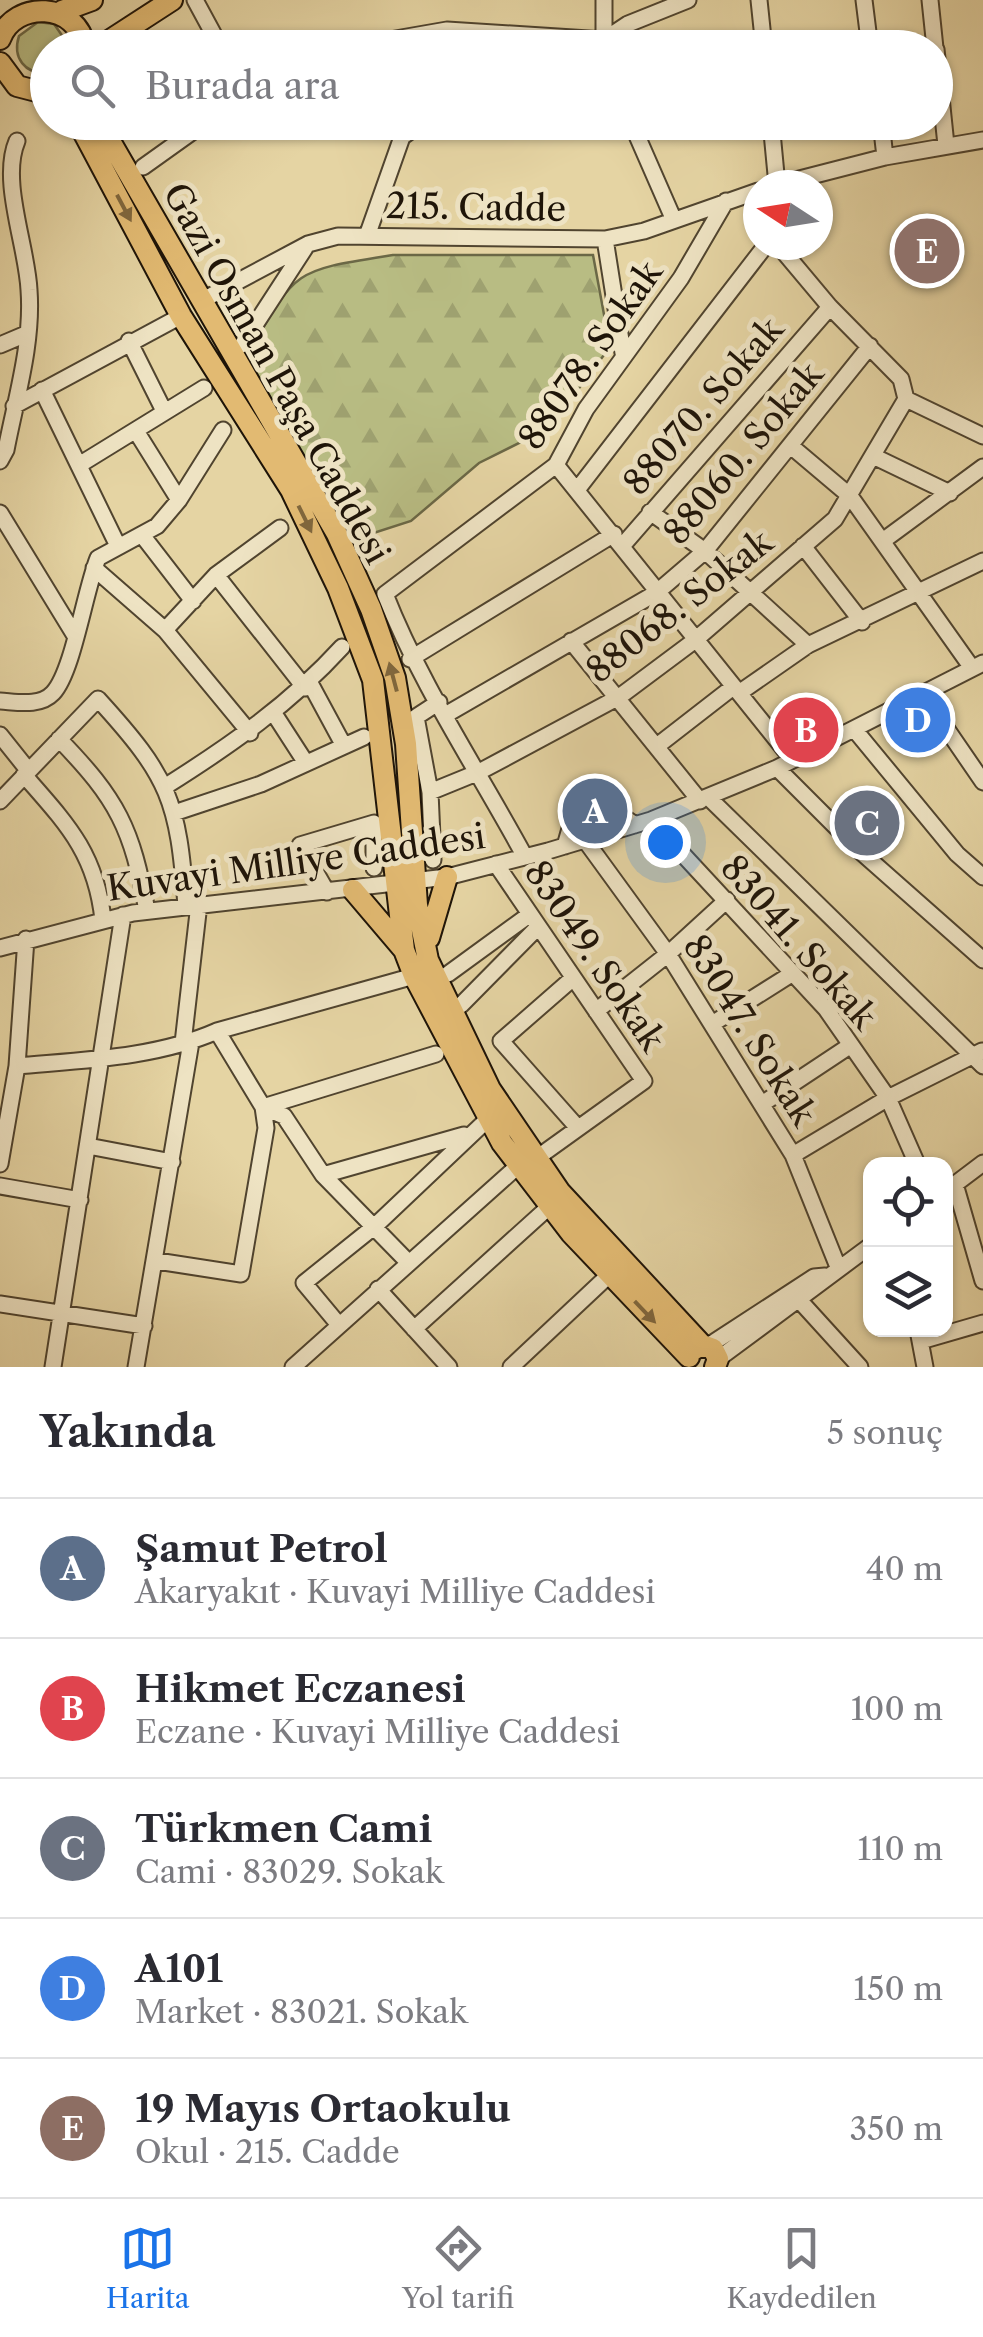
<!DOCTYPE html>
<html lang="tr">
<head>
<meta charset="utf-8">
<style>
  :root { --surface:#fff; --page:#f2f2f3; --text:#2b2b33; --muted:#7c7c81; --line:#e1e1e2; --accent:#1a73e8 }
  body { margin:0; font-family:"Libre Caslon Text",serif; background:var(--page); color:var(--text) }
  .controls { position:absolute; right:30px; bottom:30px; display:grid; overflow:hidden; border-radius:20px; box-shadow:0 2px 8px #0004 }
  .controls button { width:90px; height:90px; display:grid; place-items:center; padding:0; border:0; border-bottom:2px solid var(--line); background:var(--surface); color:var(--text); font:50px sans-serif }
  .compass { position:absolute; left:743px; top:170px; width:90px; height:90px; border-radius:50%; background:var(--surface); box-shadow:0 2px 8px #0004; rotate:282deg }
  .you { position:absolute; left:665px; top:842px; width:35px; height:35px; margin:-25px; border:8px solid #fff; border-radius:50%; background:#1a73e8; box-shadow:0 0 0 15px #1a73e833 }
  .badge { display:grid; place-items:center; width:65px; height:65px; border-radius:50%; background:var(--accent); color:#fff; font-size:32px; font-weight:700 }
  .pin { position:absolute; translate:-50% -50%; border:5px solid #fff; box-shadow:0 2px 10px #0006 }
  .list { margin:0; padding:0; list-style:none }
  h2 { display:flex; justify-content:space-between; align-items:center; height:130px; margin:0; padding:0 40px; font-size:42px }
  h2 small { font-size:32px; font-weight:400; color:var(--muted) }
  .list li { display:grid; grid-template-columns:65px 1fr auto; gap:30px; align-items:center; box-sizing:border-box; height:140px; padding:0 40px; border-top:2px solid var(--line) }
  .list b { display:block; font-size:38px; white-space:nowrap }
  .list p { margin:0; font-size:32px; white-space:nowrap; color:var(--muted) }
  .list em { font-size:32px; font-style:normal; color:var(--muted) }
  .icon { flex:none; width:55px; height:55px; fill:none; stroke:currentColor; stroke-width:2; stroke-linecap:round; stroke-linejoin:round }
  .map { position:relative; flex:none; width:983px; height:1367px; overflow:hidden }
  .search { position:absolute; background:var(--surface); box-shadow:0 2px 8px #0004; left:30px; right:30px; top:30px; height:110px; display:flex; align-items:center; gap:25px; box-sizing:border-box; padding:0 35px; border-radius:55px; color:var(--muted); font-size:38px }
  .sheet { height:830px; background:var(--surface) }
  nav { display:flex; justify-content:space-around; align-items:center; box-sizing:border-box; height:140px; border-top:2px solid var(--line); background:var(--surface); font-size:28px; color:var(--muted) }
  nav a { display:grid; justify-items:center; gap:5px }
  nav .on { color:var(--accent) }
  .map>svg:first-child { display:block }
  .green { fill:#b8bc83; stroke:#6b6846; stroke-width:2.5 }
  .forest { fill:url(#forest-firs); stroke:#6b6846; stroke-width:2.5 }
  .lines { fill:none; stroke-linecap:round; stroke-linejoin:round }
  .minor-casing { stroke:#50442f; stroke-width:19 }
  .major-casing { stroke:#1e1408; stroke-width:24 }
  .minor { stroke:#eee3c3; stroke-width:15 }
  .major { stroke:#e2ba72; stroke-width:20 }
  .oneway { fill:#80673d }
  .labels { text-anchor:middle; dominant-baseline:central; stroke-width:10; stroke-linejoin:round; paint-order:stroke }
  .street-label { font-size:35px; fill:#1e1408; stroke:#eee3c3 }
</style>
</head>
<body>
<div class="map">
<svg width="983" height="1367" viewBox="0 0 983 1367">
  <defs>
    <pattern id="forest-firs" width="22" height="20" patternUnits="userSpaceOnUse" patternTransform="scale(2.5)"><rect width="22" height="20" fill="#b8bc83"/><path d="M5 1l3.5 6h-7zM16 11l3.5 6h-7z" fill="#9ea170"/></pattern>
  </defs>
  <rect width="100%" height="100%" fill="#e5d4a3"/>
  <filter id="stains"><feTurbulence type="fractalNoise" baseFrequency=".002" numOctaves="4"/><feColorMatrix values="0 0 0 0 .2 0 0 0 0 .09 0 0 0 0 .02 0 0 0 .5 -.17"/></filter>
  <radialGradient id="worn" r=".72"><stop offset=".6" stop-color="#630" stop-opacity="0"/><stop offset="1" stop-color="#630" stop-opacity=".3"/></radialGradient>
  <path class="green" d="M38,22L54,24L68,44L48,48L47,73C25,74 12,58 19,36Z"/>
  <path class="forest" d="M393,255H593L610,347L549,428L479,463L411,521L355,539L320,496L246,357C297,268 292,271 393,255Z"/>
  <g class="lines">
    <g class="minor-casing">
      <path id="minor" d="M195,0L221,48
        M759,0L764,48
        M864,0L870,48
        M930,0L935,48
        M604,40L628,24L688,0
        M600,43L604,40V0
        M344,48L447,30L604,40
        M936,49L946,145
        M631,122L673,218
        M771,122L777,185
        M881,122L885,157
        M635,131L656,122
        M143,167L206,122
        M776,185L885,157L983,140
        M367,236L402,137L423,122
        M605,239L623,353
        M778,245L830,307L901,379L906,399L983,436
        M201,301L308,244L338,236L605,239L644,231L758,191
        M129,341L164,411
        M0,345L26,334
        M242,345L305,248
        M42,390L118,546
        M14,406L181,316
        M136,431L179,500
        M792,447L850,496L972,668
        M873,456L950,493
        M0,461L6,450C16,398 33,343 29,290C27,246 0,181 17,141
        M79,465L204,388
        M556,465L792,759
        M577,490L766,245
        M650,512L705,551L808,645
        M0,513L74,634
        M142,535L193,601
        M884,540L983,467
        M623,545L830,307
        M803,546L862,622
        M94,568L165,630L250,733
        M216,575L305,688
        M165,630L216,575L280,528
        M571,641L700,801
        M410,659L614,534
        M310,683L344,746
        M739,693L808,645L983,561
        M922,693L983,782
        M0,701C17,702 40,707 53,693C73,672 85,590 98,558L157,526L179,500L223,430
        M273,712L306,763
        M447,714L656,593L705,551L870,346
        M854,729L957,854L983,877
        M0,735L28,770
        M59,739C118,800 132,828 147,911
        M657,746L733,687
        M777,768L861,852L983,960
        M24,775C66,823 96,853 103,920
        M166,786C231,745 290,704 342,647
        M430,792L479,772L619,697L694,641L835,519L906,399
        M709,798L983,1066
        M0,801L98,699C170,778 178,800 186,906
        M174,813L261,784L364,737
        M651,820L826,1009L888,1098L917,1164
        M585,840L668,954L793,1155L838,1267
        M565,846L571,825L615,811L635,825
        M525,857C478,770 421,686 385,594L556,465L586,409L681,278L726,201
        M433,860L430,792L416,717L439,702
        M496,864L644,1081L534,1160
        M327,892L300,845L374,823V868
        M0,948L133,913L447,877L548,851L651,820L777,768L983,663
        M448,974L529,915
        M572,979L501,1041L578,1128
        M461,1005L538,927
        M596,1011L668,954L727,900
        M712,1024L793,973
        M183,1043L199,904
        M17,1066C83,1060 156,1058 217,1031L414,976
        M762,1104L851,1045
        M263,1107L284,1116L323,1175L408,1262
        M263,1107L436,1054
        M88,1146L172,1162
        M793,1155L888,1098L982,1051
        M0,1164L17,1066L26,939
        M323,1175L464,1135
        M955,1184L983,1281
        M0,1186L80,1200
        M946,1191L983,1163
        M157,1261L241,1274L266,1128L263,1107L217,1031
        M378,1289L449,1367
        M800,1301L860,1367
        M0,1304L144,1326
        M339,1325L304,1283L375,1226L489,1118
        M414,1329L550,1206
        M918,1330L925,1367
        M921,1341L983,1323
        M708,1346L814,1277L825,1276
        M718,1359L870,1246
        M53,1367L123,915
        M136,1367L191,1042
        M293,1367L519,1165
        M511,1367L609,1275"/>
    </g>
    <g class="major-casing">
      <path id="major" d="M62,11L92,0
        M0,39C14,0 78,1 85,48
        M98,48L172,0
        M0,63L17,86L48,94
        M78,122L181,316L291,490L338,588L373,680L404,950L414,976L502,1143L571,1233L689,1357
        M99,122L337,534L371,609L395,678L406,744L417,905L428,960L490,1089L560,1192L702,1345
        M353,890L404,950
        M429,938L447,877
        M693,1350L702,1345L713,1349L718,1359L715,1367"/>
    </g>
    <use href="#minor" class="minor"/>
    <use href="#major" class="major"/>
  </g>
  <defs><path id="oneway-solid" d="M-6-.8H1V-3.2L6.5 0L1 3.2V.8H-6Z" transform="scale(2.5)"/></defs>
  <g class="oneway">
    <use href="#oneway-solid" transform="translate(124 208) rotate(62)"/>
    <use href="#oneway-solid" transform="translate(305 519) rotate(64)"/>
    <use href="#oneway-solid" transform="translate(393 677) rotate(-105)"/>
    <use href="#oneway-solid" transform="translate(645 1312) rotate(46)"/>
  </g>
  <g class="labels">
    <g class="street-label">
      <text transform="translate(476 207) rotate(1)">215. Cadde</text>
      <text transform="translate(590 355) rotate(-55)">88078. Sokak</text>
      <text transform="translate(277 373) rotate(61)">Gazi Osman Paşa Caddesi</text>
      <text transform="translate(703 406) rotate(-49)">88070. Sokak</text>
      <text transform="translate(743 453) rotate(-50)">88060. Sokak</text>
      <text transform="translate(679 606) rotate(-38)">88068. Sokak</text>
      <text transform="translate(296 862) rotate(-8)">Kuvayi Milliye Caddesi</text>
      <text transform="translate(799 942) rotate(49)">83041. Sokak</text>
      <text transform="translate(595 956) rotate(56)">83049. Sokak</text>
      <text transform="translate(750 1030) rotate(58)">83047. Sokak</text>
    </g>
  </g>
  <rect width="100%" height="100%" filter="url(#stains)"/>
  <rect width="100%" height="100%" fill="url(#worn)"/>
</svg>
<div class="controls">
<button><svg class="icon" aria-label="locate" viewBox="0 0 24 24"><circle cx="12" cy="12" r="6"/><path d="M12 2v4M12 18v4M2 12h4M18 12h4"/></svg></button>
<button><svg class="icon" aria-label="layers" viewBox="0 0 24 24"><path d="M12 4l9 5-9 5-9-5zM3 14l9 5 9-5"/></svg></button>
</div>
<svg class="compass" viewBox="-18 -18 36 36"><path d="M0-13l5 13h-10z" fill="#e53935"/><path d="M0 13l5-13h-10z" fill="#7c7c81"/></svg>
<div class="you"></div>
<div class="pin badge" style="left:595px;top:811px;background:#5c6f8a">A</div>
<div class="pin badge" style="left:806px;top:730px;background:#e0444e">B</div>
<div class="pin badge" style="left:867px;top:823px;background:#6b7280">C</div>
<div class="pin badge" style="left:918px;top:720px;background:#3f7fe0">D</div>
<div class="pin badge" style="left:927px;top:251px;background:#8d6e63">E</div>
<div class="search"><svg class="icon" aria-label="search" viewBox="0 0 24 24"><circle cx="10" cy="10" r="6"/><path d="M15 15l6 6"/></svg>Burada ara</div>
</div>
<section class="sheet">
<h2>Yakında<small>5 sonuç</small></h2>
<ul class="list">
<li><span class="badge" style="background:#5c6f8a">A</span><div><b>Şamut Petrol</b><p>Akaryakıt · Kuvayi Milliye Caddesi</p></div><em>40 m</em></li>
<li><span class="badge" style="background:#e0444e">B</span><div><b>Hikmet Eczanesi</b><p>Eczane · Kuvayi Milliye Caddesi</p></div><em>100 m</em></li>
<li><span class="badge" style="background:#6b7280">C</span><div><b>Türkmen Cami</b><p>Cami · 83029. Sokak</p></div><em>110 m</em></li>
<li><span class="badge" style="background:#3f7fe0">D</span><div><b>A101</b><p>Market · 83021. Sokak</p></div><em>150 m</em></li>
<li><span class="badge" style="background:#8d6e63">E</span><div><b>19 Mayıs Ortaokulu</b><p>Okul · 215. Cadde</p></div><em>350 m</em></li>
</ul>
</section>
<nav>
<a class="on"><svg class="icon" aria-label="map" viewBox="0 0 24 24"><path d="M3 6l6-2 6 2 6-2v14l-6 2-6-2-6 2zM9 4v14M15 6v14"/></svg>Harita</a>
<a><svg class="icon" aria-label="directions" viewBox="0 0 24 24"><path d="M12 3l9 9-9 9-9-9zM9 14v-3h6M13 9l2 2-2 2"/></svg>Yol tarifi</a>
<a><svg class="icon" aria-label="saved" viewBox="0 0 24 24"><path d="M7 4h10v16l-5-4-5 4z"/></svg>Kaydedilen</a>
</nav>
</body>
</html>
